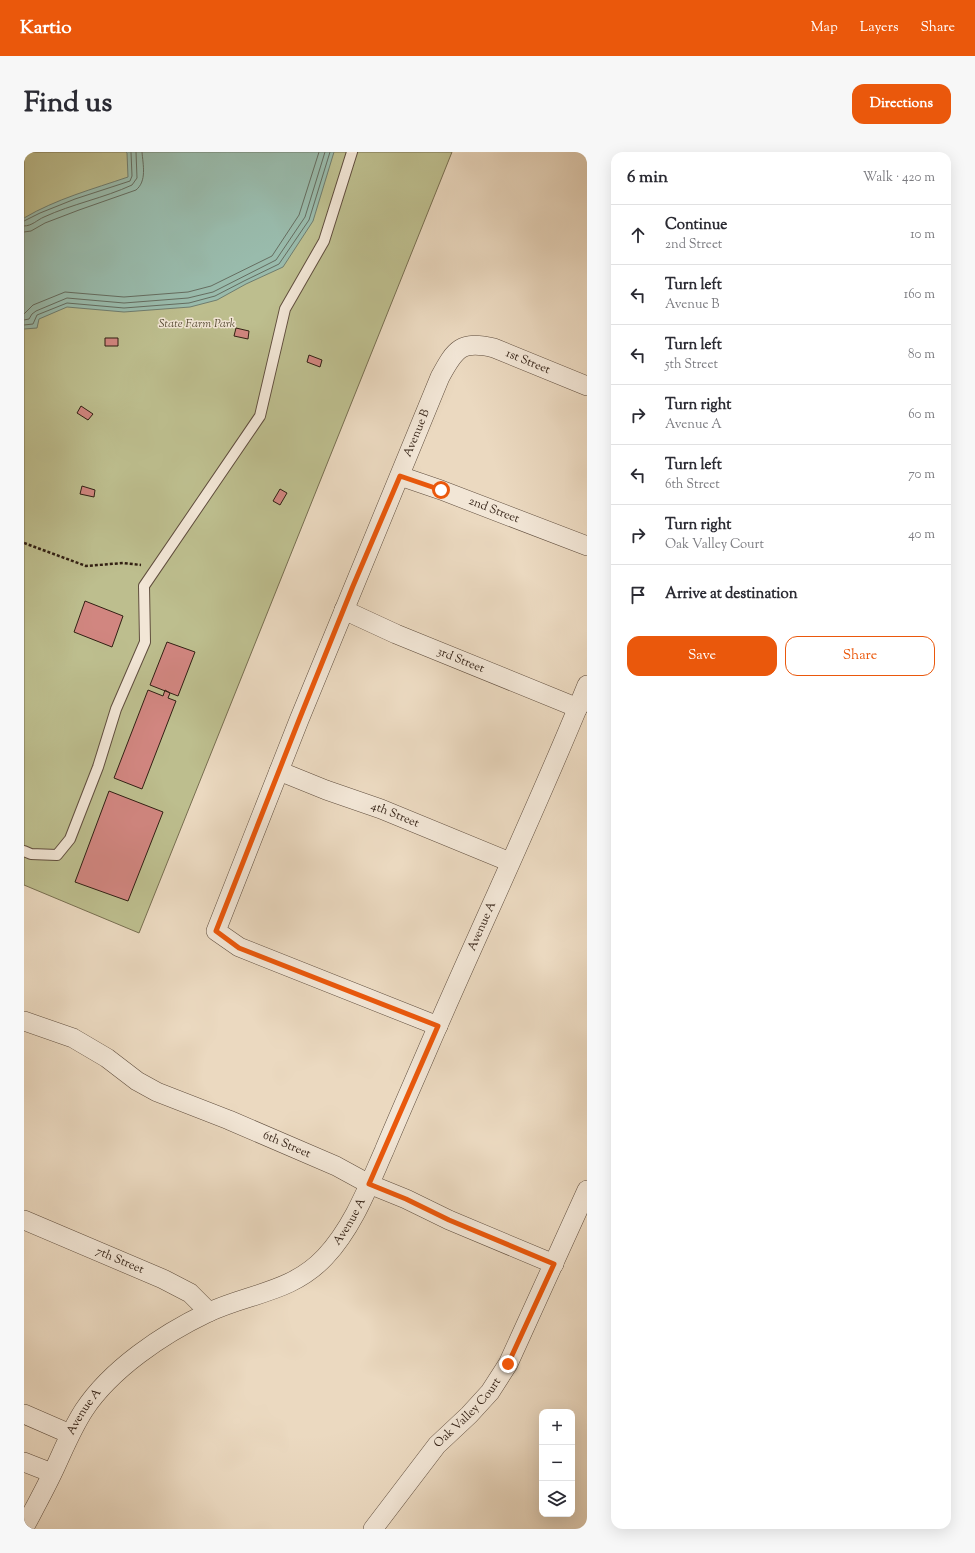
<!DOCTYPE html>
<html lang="en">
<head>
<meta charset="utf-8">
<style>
  :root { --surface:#fff; --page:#f7f7f7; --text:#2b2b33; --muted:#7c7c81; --line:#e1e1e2; --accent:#ea580c }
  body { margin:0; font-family:"Sorts Mill Goudy",serif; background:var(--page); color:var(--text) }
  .controls { position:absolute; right:12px; bottom:12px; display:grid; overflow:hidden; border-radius:8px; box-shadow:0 4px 16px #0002 }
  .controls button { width:36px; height:36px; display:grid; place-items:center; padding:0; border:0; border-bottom:1px solid var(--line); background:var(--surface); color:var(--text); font:20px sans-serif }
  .stop { position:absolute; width:12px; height:12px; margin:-9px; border:3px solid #ea580c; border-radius:50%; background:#fff }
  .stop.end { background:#ea580c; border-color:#fff; box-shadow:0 1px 4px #0008 }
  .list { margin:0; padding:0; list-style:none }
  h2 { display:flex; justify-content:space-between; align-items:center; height:52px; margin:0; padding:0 16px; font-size:17px }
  h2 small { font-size:13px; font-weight:400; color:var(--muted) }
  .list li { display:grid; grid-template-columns:26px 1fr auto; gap:12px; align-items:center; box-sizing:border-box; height:60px; padding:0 16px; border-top:1px solid var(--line) }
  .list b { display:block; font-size:15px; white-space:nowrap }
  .list p { margin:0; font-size:13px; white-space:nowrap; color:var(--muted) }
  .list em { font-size:13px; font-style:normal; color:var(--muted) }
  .actions { display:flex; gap:8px; padding:12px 16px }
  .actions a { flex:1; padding:9px 0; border:1px solid var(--accent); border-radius:12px; text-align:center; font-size:14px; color:var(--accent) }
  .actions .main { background:var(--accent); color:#fff }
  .icon { flex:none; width:22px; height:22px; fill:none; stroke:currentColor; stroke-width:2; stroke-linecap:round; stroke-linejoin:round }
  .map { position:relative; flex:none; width:563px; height:1377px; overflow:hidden; border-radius:12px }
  header { display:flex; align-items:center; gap:24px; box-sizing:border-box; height:56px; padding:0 20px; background:var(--accent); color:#fff }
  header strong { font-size:19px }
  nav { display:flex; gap:22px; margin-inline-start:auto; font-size:14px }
  .intro { display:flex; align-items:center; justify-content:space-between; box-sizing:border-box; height:96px; padding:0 24px }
  h1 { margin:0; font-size:28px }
  .button { padding:10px 18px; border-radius:12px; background:var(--accent); color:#fff; font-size:14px; font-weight:700 }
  main { display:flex; gap:24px; padding:0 24px }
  aside { flex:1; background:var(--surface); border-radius:12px; box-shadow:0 4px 16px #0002 }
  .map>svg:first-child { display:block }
  .green { fill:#bdbe8e; stroke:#776e50 }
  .water { fill:#99bbac; stroke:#6f7d6f }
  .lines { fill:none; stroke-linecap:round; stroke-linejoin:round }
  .shore { stroke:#656d60; stroke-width:1 }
  .building { fill:#d18680; stroke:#311f13 }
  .service-casing { stroke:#604e3e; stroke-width:12 }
  .minor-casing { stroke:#604e3e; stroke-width:20 }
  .path { stroke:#311f13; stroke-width:2.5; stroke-dasharray:3 2; stroke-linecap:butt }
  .service { stroke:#f2e6d6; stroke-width:10 }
  .minor { stroke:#f2e6d6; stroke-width:19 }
  .route { stroke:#ea580c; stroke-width:5 }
  .labels { text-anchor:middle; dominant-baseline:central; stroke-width:3; stroke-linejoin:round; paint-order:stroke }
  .park-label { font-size:12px; font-style:italic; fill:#5b4f38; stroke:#f2e6d6 }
  .street-label { font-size:12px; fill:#311f13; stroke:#f2e6d6 }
</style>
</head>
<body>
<header>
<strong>Kartio</strong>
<nav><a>Map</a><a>Layers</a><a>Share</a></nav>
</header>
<div class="intro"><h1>Find us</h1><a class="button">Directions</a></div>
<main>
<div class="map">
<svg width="563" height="1377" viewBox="0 0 563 1377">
  <rect width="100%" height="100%" fill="#ebd9c0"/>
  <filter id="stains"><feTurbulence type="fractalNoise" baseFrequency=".005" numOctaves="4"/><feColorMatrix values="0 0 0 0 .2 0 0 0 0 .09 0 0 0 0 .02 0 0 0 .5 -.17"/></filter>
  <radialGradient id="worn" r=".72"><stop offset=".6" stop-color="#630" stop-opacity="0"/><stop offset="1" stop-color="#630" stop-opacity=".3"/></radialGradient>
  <path class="green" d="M0,0H428L115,781L0,733Z"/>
  <path class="water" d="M102,0H310L289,69L259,115L222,132L193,148L166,155L100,160L43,155L15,167L13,176L0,177V66C32,47 69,37 104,25L103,1Z"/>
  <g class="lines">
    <path class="shore" d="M0,69L16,61L51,47L106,29L108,24L107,0
      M0,74C8,74 13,68 20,65C48,52 80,46 108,33L113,26L112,0
      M0,80L7,79L21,71L55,58L112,38C123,29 119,13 118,0
      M0,162L9,153L41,140L100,145L164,140L187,134L248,104L275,63L295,0
      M0,168L5,167L8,162L12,159L43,146L100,151L164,146L189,140L252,108L281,65L301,0
      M0,173L9,172L13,163L43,151L100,156L165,151L191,144L220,129L255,112L285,68L306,0"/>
  </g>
  <path class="building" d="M212,176L225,179L224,187L210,184Z
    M81,186H94V194H81Z
    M285,203L298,208L296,215L283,210Z
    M57,254L69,262L64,268L53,261Z
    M58,334L71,338L70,345L56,342Z
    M256,337L263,341L256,353L249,349Z
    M61,449L99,464L88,495L50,480Z
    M143,490L171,500L154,544L126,533Z
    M124,538L139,544L141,538L146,541L144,546L152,549L118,637L90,626Z
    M85,639L139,660L104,749L51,730Z"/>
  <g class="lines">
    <g class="service-casing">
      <path id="service" d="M0,699L7,702L33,703L46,687L74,615L92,557L121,490L120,434L236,264L261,157L300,89L328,0"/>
    </g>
    <g class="minor-casing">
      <g id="minor">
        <path id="s1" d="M376,324L417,338L563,394"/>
        <path id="s2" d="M320,458L372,482L554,556"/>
        <path id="s3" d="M255,619L302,638L357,657L486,710"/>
        <path id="s4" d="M0,869L49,886L83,906L113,929L133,940L205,968L312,1014L345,1032L382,1047L425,1068L530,1112"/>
        <path id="s5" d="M414,874L215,795L192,779L275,568L416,225C431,197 437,188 470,196L563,234"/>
        <path id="s6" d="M0,1068L139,1127L166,1141L185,1160"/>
        <path d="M0,1262L46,1282"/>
        <path d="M0,1310L28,1321"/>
        <path id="s7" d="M0,1376C10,1357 20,1339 29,1320C39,1299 47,1278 60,1258C87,1217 139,1182 183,1161C225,1141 267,1141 301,1105C329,1075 344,1035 360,999C375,963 391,927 406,892C458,772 514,654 563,533"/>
        <path id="s8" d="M349,1377L413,1293L445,1263L466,1240L484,1212L563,1038"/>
      </g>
    </g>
    <path class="path" d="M0,391L62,414L99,411L117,413"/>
    <use href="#service" class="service"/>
    <use href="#minor" class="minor"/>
  </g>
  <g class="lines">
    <path class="route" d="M417,338L376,324L329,434L275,568L192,779L215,796L414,874L345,1032L382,1047L425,1068L530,1112L484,1212"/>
  </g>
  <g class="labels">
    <g class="park-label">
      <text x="173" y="172">State Farm Park</text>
    </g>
    <g class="street-label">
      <text stroke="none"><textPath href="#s5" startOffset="946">1st Street</textPath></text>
      <text stroke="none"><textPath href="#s5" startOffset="779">Avenue B</textPath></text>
      <text stroke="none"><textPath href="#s1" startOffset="100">2nd Street</textPath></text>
      <text stroke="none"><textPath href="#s2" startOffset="127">3rd Street</textPath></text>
      <text stroke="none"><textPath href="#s3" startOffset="124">4th Street</textPath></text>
      <text stroke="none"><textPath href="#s7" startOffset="790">Avenue A</textPath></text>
      <text stroke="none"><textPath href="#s4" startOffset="292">6th Street</textPath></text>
      <text stroke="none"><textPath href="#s7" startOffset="466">Avenue A</textPath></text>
      <text stroke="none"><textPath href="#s6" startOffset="104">7th Street</textPath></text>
      <text stroke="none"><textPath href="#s7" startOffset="131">Avenue A</textPath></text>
      <text stroke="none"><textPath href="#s8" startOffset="150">Oak Valley Court</textPath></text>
    </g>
  </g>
  <rect width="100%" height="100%" filter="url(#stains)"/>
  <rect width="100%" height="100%" fill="url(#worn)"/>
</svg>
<div class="controls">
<button>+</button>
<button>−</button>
<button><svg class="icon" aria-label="layers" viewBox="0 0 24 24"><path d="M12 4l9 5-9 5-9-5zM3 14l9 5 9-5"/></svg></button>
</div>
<div class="stop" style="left:417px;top:338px"></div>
<div class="stop end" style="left:484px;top:1212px"></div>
</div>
<aside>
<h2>6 min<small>Walk · 420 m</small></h2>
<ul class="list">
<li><svg class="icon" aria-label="ahead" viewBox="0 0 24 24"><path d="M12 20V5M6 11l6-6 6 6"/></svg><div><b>Continue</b><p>2nd Street</p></div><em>10 m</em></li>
<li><svg class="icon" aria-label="left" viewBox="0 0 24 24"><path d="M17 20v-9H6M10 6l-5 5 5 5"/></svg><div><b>Turn left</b><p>Avenue B</p></div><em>160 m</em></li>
<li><svg class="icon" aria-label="left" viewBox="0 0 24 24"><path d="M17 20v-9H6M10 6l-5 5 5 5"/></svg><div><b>Turn left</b><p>5th Street</p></div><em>80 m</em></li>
<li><svg class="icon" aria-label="right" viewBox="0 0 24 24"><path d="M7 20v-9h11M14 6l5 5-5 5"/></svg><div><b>Turn right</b><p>Avenue A</p></div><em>60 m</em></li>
<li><svg class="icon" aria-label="left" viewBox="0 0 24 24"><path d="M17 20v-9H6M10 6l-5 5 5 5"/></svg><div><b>Turn left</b><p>6th Street</p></div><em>70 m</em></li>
<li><svg class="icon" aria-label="right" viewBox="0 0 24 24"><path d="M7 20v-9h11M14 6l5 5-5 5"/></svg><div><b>Turn right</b><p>Oak Valley Court</p></div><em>40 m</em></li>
<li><svg class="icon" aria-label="arrive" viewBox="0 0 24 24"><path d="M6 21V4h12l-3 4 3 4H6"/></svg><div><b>Arrive at destination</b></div></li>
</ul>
<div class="actions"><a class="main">Save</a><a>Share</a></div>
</aside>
</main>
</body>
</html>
